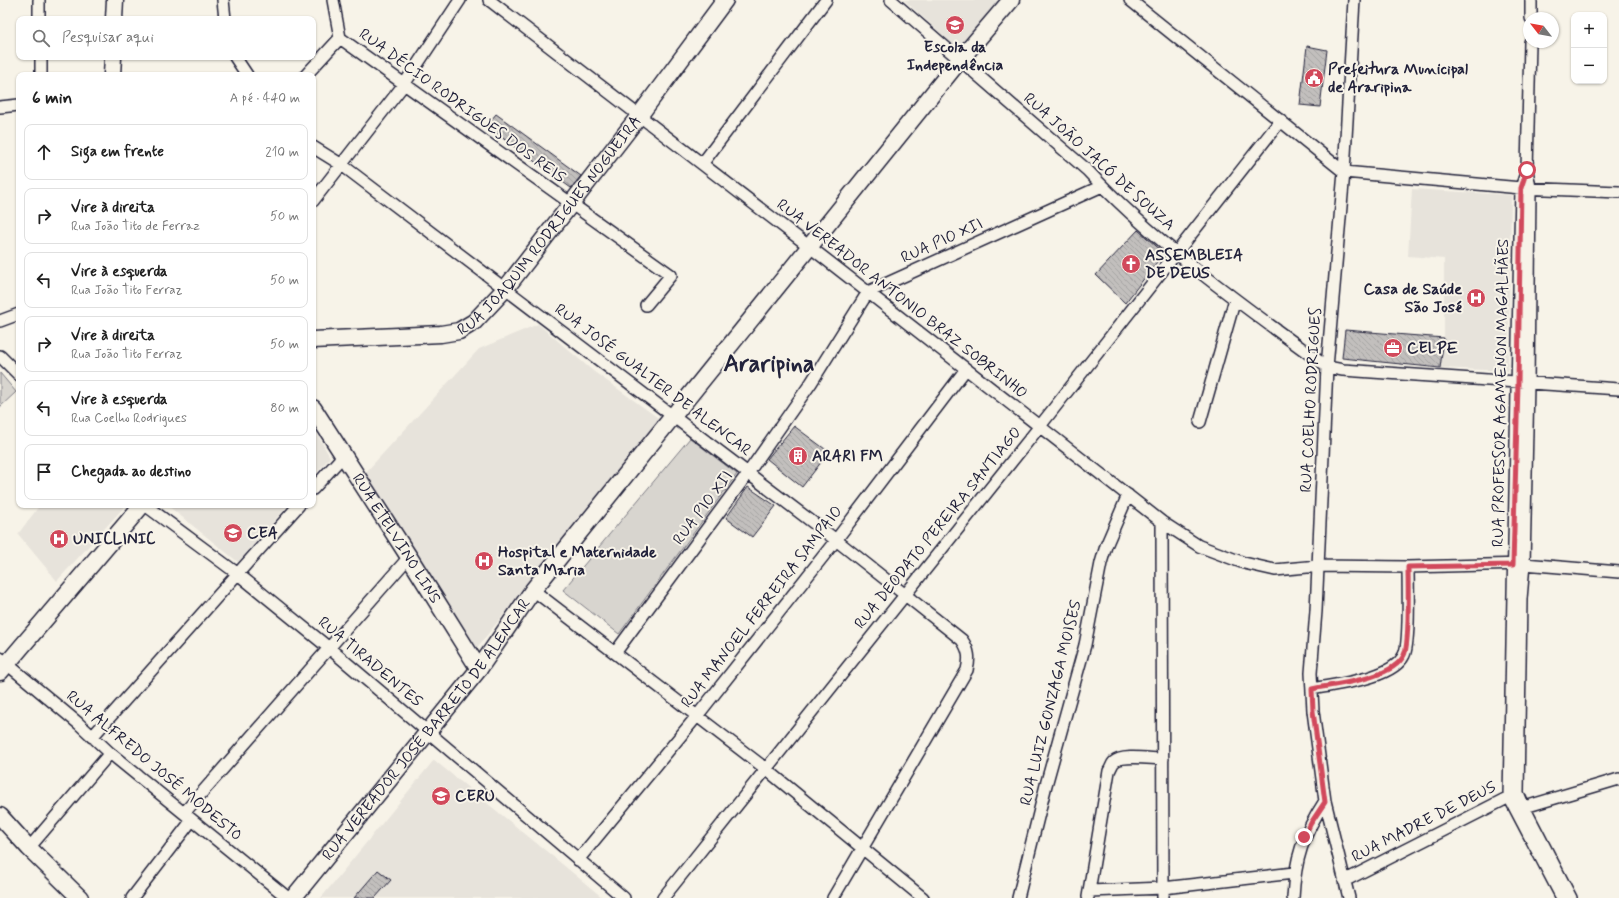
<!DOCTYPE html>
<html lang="pt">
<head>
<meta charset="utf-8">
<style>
  :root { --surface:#fff; --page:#f2f2f2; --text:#222; --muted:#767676; --line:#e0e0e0 }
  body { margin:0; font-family:Mynerve,sans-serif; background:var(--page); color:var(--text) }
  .controls { position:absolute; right:12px; top:12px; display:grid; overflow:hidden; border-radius:8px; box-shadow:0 1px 3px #0004 }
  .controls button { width:36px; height:36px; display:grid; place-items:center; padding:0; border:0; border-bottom:1px solid var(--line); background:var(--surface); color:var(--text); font:20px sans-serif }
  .compass { position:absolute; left:1523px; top:12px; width:36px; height:36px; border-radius:50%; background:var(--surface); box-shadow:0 1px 3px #0004; rotate:301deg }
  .stop { position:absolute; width:12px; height:12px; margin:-9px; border:3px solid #d1495b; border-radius:50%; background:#fff }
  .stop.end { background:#d1495b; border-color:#fff; box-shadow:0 1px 4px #0008 }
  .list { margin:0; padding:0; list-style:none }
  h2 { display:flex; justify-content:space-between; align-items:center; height:52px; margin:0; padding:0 16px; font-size:17px }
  h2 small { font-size:13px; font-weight:400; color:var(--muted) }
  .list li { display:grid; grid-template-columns:26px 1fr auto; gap:12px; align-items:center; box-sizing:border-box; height:56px; margin:0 8px 8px; padding:0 8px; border:1px solid var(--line); border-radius:8px }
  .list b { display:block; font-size:15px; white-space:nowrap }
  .list p { margin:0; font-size:13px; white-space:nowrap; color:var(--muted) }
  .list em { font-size:13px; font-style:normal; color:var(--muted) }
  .icon { flex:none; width:22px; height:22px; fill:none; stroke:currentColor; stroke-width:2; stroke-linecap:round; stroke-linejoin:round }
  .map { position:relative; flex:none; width:1619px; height:898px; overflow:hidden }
  .search { position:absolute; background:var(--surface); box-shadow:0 1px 3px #0004; left:16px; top:16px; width:300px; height:44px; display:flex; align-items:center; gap:10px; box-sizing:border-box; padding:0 14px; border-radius:8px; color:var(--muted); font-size:15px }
  .panel { position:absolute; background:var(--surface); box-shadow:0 1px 3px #0004; left:16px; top:72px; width:300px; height:436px; border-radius:8px }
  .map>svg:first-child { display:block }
  .built { fill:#e7e3db }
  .green { fill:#d8d5cf; stroke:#7d7c85 }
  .building { fill:url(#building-back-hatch); stroke:#22223b }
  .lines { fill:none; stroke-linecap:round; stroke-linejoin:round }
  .minor-casing { stroke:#22223b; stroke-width:14 }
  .secondary-casing { stroke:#22223b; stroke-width:19 }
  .minor { stroke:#f7f3e8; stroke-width:11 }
  .secondary { stroke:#f7f3e8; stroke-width:16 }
  .route { stroke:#d1495b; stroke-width:5 }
  .labels { text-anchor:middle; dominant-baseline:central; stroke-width:4; stroke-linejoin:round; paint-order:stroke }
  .poi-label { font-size:16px; font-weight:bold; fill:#22223b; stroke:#f7f3e8; text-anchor:start }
  .street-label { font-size:16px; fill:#22223b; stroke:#f7f3e8 }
  .town-label { font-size:24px; font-weight:bold; fill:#22223b; stroke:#f7f3e8 }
</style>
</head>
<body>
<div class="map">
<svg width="1619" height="898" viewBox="0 0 1619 898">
  <defs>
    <pattern id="building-back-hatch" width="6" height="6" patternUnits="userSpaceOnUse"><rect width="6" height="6" fill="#c2bfbd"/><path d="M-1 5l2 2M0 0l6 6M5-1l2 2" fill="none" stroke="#a6a4a3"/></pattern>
  </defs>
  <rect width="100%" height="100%" fill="#f7f3e8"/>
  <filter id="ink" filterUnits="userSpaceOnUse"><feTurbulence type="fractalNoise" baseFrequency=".025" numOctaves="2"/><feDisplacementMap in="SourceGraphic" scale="8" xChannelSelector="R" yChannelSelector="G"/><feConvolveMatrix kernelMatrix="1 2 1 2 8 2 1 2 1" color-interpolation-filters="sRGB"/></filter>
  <g filter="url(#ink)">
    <path class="built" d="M904,0H999L958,49Z
      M1412,189L1511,195L1508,371L1440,368L1444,338V259L1408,256Z
      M538,324L593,371L661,420L475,650L366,472L479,349Z
      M313,427L330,457L313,477Z
      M40,505H125V506L57,581L18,534Z
      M167,505H288L238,562Z
      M434,760L556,859L603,898H321Z"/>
    <path class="green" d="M0,373L16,392L0,407Z
      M690,438L737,474L619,634L563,590Z"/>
    <path class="building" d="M1307,46L1327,50L1320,107L1300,105Z
      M496,114L581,176L571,188L486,126Z
      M1138,230L1164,253L1125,303L1096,275Z
      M1345,330L1444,338L1440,368L1342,358Z
      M794,426L829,452L802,487L767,459Z
      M748,487L776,506L752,537L726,518Z
      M378,870L391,880L375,898H354Z"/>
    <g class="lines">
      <g class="minor-casing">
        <path id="minor" d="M39,0V19
          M223,0L225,19
          M333,0L340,38
          M489,0L810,247L1162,522L1199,546L1244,563L1275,570L1318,566L1408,567L1524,564L1619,572
          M891,0L1087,170C1158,246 1244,306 1327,367L1343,370L1619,389
          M1130,0L1344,172L1521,188L1619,192
          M1531,18V0
          M340,38L671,275L646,305
          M1530,42L1527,170L1530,188L1528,384L1524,564L1521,599L1518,793L1524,807L1571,898
          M41,57V75
          M235,57L247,75
          M306,75L340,38
          M0,107L19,105
          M313,147L342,165L836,540L962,640C969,650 970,658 967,670L833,898
          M702,164L826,0
          M1526,173L1521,188L1509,797L1562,898
          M313,201L405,83L460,0
          M0,321L19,314
          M0,356L19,375
          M1200,422L1235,299
          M313,489L343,456
          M145,505L238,574L329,648L624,898
          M1162,522L1163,898
          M533,590L766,769L923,898
          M615,653L748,473L811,383L868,292L1102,186
          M0,658L78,723L110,753L288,898
          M1312,689C1336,684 1393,679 1404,655C1410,644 1408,583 1408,567
          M92,737L299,505
          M1518,809L1619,779
          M184,813L409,557
          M29,848L110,753
          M578,860L697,716L836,540L966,369
          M1344,881L1515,794
          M1090,891L1163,888L1294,873
          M1088,897L1109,771C1111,768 1112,764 1114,762C1122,754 1151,759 1163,759
          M132,898L192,820
          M663,898L1040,426L1281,120
          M1018,898L1046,785L1085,645L1101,563L1106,546L1128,495
          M1293,898C1295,858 1303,835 1325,801
          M1349,898L1325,801L1313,711L1311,673L1316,611L1327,367L1344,172L1354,0"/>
      </g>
      <g class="secondary-casing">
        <g id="secondary">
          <path d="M114,19L115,0"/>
          <path d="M112,75L113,57"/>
          <path id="s1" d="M313,340L441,334L459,331L474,322L506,288L639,116L725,0"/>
          <path id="s2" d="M313,408L409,557L479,669"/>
          <path d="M0,672L142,505"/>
          <path d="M0,816L29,848L80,898"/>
          <path id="s3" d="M293,898L479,669L533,590L959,61L1011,0"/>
        </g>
      </g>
      <use href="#minor" class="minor"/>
      <use href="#secondary" class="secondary"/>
    </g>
  </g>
  <g class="lines" filter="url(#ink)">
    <path class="route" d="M1304,837L1311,823L1325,802L1313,711L1312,689C1336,684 1393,679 1404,655C1410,644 1408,583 1408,567L1513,565L1518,383L1521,188L1527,170"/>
  </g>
  <defs>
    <g id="school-disc" transform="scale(1)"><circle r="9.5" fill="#d1495b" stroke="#f7f3e8"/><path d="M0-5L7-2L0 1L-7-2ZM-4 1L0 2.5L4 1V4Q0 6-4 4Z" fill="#fff"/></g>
    <g id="civic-disc" transform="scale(1)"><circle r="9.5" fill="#d1495b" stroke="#f7f3e8"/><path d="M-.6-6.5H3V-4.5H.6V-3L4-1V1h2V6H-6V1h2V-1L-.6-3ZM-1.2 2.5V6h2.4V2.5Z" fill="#fff"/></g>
    <g id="church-disc" transform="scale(1)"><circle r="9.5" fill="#d1495b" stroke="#f7f3e8"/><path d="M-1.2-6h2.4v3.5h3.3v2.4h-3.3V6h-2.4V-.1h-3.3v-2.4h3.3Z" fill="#fff"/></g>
    <g id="hospital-disc" transform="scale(1)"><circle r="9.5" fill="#d1495b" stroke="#f7f3e8"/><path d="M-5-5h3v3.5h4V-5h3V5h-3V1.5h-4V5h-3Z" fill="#fff"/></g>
    <g id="office-disc" transform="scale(1)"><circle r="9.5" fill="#d1495b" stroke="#f7f3e8"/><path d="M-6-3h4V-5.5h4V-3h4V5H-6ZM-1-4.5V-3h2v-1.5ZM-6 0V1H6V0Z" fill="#fff"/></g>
    <g id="building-disc" transform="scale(1)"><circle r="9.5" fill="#d1495b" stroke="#f7f3e8"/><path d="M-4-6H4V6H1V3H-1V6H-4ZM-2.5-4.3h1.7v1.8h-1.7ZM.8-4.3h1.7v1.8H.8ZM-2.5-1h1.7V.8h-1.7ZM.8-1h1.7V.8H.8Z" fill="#fff"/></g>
  </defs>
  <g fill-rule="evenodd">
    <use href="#school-disc" x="955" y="25"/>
    <use href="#civic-disc" x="1314" y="78"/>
    <use href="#church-disc" x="1131" y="264"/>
    <use href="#hospital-disc" x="1476" y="298"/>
    <use href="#office-disc" x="1393" y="348"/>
    <use href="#building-disc" x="798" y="456"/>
    <use href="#school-disc" x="233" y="533"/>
    <use href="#hospital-disc" x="59" y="539"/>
    <use href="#hospital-disc" x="484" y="561"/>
    <use href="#school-disc" x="441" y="796"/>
  </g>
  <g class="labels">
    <g class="poi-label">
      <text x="955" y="47" text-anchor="middle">Escola da<tspan x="955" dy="18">Independência</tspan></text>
      <text x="1328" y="69">Prefeitura Municipal<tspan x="1328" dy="18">de Araripina</tspan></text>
      <text x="1145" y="255">ASSEMBLEIA<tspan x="1145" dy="18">DE DEUS</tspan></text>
      <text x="1462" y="289" text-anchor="end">Casa de Saúde<tspan x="1462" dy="18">São José</tspan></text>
      <text x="1407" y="348">CELPE</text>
      <text x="812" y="456">ARARI FM</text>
      <text x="247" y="533">CEA</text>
      <text x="73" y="539">UNICLINIC</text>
      <text x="498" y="552">Hospital e Maternidade<tspan x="498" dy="18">Santa Maria</tspan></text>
      <text x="455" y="796">CERU</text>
    </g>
    <g class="street-label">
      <text transform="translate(462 106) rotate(36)">RUA DÉCIO RODRIGUES DOS REIS</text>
      <text transform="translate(1099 162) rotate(42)">RUA JOÃO JACÓ DE SOUZA</text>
      <text stroke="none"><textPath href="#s1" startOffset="286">RUA JOAQUIM RODRIGUES NOGUEIRA</textPath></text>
      <text transform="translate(942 241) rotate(-24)">RUA PIO XII</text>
      <text transform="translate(902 299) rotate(38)">RUA VEREADOR ANTONIO BRAZ SOBRINHO</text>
      <text transform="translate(653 380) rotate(37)">RUA JOSÉ GUALTER DE ALENCAR</text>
      <text transform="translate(1501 393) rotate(-89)">RUA PROFESSOR AGAMENON MAGALHÃES</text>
      <text transform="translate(1311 400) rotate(-87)">RUA COELHO RODRIGUES</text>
      <text transform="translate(703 508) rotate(-53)">RUA PIO XII</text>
      <text transform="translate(938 528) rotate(-51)">RUA DEODATO PEREIRA SANTIAGO</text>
      <text stroke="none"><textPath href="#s2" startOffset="155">RUA ETELVINO LINS</textPath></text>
      <text transform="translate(762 607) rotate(-52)">RUA MANOEL FERREIRA SAMPAIO</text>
      <text transform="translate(370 662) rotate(40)">RUA TIRADENTES</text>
      <text transform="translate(1051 703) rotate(-76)">RUA LUIZ GONZAGA MOISES</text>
      <text stroke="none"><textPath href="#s3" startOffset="215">RUA VEREADOR JOSÉ BARRETO DE ALENCAR</textPath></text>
      <text transform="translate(154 766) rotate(40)">RUA ALFREDO JOSÉ MODESTO</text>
      <text transform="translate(1424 822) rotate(-27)">RUA MADRE DE DEUS</text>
    </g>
    <g class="town-label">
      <text x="769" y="364">Araripina</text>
    </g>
  </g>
</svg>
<div class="controls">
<button>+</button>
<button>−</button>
</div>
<svg class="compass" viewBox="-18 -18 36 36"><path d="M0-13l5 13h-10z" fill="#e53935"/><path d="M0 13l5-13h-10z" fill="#767676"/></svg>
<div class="stop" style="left:1527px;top:170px"></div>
<div class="stop end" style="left:1304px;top:837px"></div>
<div class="search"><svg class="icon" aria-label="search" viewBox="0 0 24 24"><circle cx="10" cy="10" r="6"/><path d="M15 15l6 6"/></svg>Pesquisar aqui</div>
<section class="panel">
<h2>6 min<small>A pé · 440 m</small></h2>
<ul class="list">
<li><svg class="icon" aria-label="ahead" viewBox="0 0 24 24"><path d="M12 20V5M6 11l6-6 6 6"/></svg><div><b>Siga em frente</b></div><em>210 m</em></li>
<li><svg class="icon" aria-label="right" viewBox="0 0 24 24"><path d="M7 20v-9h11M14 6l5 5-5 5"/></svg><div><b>Vire à direita</b><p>Rua João Tito de Ferraz</p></div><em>50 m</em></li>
<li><svg class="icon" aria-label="left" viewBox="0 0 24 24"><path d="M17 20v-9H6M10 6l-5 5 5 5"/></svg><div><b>Vire à esquerda</b><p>Rua João Tito Ferraz</p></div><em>50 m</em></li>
<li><svg class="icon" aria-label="right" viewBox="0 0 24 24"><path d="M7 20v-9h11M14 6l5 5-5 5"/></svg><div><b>Vire à direita</b><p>Rua João Tito Ferraz</p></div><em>50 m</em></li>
<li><svg class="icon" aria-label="left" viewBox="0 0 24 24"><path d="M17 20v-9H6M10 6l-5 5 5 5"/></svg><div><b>Vire à esquerda</b><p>Rua Coelho Rodrigues</p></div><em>80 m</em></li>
<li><svg class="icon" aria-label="arrive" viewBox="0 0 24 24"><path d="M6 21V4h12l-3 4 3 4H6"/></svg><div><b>Chegada ao destino</b></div></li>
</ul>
</section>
</div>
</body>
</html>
